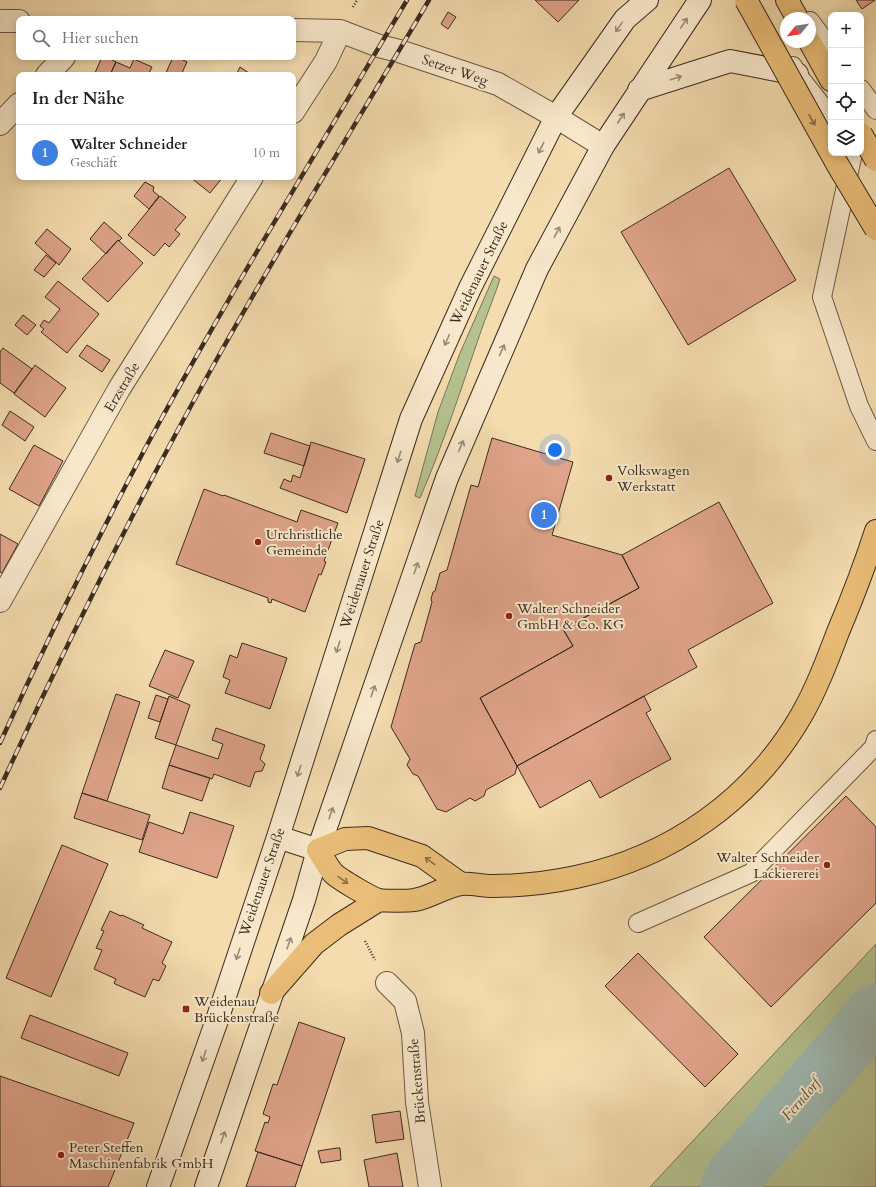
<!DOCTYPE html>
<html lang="de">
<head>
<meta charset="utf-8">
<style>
  :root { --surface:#fff; --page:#f2f2f2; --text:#222; --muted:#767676; --line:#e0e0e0; --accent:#d93025 }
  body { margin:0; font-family:Cardo,serif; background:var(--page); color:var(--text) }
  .controls { position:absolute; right:12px; top:12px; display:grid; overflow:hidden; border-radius:8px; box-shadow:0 2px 10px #0003 }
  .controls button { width:36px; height:36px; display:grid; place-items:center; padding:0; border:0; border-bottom:1px solid var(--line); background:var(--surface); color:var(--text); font:20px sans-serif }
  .compass { position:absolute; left:780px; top:12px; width:36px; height:36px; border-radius:50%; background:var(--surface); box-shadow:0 2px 10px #0003; rotate:240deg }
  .you { position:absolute; left:555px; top:450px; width:14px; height:14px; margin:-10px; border:3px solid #fff; border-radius:50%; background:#1a73e8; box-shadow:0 0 0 6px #1a73e833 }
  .badge { display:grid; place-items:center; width:26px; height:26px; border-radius:50%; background:var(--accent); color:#fff; font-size:13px; font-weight:700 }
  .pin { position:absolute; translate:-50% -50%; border:2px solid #fff; box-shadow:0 1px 4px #0006 }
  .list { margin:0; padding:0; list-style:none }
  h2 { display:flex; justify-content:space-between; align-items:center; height:52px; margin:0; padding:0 16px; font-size:17px }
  h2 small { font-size:13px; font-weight:400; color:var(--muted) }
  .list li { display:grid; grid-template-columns:26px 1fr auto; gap:12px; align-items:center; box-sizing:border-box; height:56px; padding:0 16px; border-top:1px solid var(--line) }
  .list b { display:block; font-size:15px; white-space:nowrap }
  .list p { margin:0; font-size:13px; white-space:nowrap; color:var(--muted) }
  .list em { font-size:13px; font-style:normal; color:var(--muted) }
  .icon { flex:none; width:22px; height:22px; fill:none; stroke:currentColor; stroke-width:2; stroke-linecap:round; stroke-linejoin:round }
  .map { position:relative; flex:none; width:876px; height:1187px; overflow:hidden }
  .search { position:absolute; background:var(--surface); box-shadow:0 2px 10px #0003; left:16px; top:16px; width:280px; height:44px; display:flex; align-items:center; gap:10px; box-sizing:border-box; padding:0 14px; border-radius:8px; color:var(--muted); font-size:15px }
  .panel { position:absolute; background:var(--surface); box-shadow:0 2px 10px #0003; left:16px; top:72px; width:280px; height:108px; border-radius:8px }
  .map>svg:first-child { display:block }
  .green { fill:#b5c290; stroke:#787658 }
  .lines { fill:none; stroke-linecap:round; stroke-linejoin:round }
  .river { stroke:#9ebab3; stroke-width:57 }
  .building { fill:#dfa48a; stroke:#3b2b20 }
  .lane-casing { stroke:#695744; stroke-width:20 }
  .street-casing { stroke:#695744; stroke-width:24 }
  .secondary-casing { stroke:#3b2b20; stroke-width:24 }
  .highway-casing { stroke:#3b2b20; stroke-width:24 }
  .path { stroke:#3b2b20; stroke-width:2.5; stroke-dasharray:1 2; stroke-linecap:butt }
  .lane { stroke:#f8e8cb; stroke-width:18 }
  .street { stroke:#f8e8cb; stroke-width:22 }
  .secondary { stroke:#f8e8cb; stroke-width:22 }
  .highway { stroke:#eabe78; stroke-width:22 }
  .rail-casing { stroke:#3b2b20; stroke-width:4.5 }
  .rail { stroke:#f8e8cb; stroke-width:3; stroke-dasharray:9; stroke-linecap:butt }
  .highway-bridge-casing { stroke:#3b2b20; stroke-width:24; stroke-linecap:butt }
  .highway-bridge { stroke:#eabe78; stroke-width:22 }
  .oneway { stroke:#9a8a76 }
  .oneway2 { stroke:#8a6d48 }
  .poi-dot { fill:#8f2418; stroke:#f8e8cb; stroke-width:1.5 }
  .labels { text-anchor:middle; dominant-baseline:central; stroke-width:4; stroke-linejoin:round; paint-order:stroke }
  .street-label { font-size:14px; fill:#3b2b20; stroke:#f8e8cb }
  .poi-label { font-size:14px; fill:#3b2b20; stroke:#f8e8cb; text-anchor:start }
  .water-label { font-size:15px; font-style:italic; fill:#544f45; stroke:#f8e8cb }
</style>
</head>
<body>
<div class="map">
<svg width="876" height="1187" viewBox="0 0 876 1187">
  <rect width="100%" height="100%" fill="#f4dcaf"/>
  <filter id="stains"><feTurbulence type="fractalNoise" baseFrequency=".005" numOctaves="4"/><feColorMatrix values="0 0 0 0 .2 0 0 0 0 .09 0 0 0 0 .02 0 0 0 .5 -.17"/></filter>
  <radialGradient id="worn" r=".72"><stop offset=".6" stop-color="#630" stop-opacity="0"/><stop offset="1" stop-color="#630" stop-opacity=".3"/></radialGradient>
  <path class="green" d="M494,276L500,279C494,298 486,316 480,334C461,389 443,445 420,498L415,496L438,412L460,353Z
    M876,944V1187H650Z"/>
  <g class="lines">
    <path class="river" d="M729,1187L736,1174L876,1012"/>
  </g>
  <path class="building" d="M535,0H579L558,22Z
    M856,0H875L862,9Z
    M448,12L456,17L448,29L441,24Z
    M102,57H106L116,62L110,75H94Z
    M173,57H177L187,62L181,75H165Z
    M134,59L152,67L148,75H110L116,62L130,68Z
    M240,67L252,75H236Z
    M729,168L796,280L688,345L621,232Z
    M190,177H223L210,193Z
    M145,182L154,187L153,191L159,196L149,209L134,196Z
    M160,196L186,217L175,230L180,234L169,247L165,243L154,256L128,235Z
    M104,222L122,238L119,241L118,240L106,254L90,239Z
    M47,229L71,249L59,265L35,243Z
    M118,240L143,263L108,302L82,279Z
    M46,255L56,263L44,277L34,270Z
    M58,281L99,314L67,353L41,332L44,329L40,326L44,320L49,323L60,309L45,297Z
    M23,315L36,325L27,335L15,325Z
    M87,345L110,360L102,372L79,356Z
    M3,348L32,369L14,393L0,383V352Z
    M35,365L66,388L45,417L14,394Z
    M10,411L34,427L25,441L2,425Z
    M271,433L310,446L304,466L264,453Z
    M492,438L573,462L552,535L622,555L639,588L563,629L573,646L480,698L517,766L515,774L486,790L484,796L475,801L470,798L446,812L437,809L418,776L413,774L407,765L410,759L391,727L415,644L421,642L432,602L431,599L433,592L435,591L440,573L447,570L471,485L478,487Z
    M311,442L365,459L347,513L280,488L284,479L291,482L293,475L300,478Z
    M34,445L63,461L39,506L9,489Z
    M204,489L223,496L224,495L297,522L301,510L338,523L324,561L326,562L321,575L319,574L305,612L272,599L271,603L268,602V598L176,564Z
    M719,502L773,603L688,650L697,667L517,766L480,698L573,646L563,629L639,588L622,555Z
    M0,534L18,544L2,573L0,572Z
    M242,643L287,658L270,709L225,693L230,680L223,677L230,655L237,658Z
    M165,650L194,661L178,698L149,686Z
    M116,694L140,702L107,801L82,793Z
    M156,695L168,699L160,722L148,718Z
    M169,696L190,705L176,745L155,738Z
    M644,696L651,710L646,713L671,759L600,798L590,780L540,808L517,766Z
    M216,728L265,745L260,759L265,764L262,771L255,772L250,787L214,774L212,779L169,765L176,745L218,759L223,744L212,740Z
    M169,765L210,778L202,801L162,788Z
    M82,793L150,815L142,840L74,818Z
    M846,796L876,827V903L771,1007L704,937Z
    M190,812L234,826L217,878L139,852L149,822L183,834Z
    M62,845L108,864L51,997L6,978Z
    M110,911L121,916L122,915L144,925L142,928L172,942L162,963L166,966L159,981L153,979L145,997L115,984L114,983L116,979L94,969L102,950L96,948L104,931L101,930Z
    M638,953L738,1054L705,1087L605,986Z
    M30,1015L128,1053L119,1076L21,1038Z
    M299,1022L345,1038L302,1166L255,1151L265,1122L268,1123L270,1117L263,1114L273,1084L277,1085Z
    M0,1076L134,1123L108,1187H0Z
    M400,1111L404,1139L376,1143L372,1115Z
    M337,1148H340L341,1160L321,1163L318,1151Z
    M258,1152L302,1166L295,1187H246Z
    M397,1153L403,1187H369L364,1160Z"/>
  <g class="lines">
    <g class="lane-casing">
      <path id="lane" d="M810,21L831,49
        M793,66L797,74L831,117
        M861,89L876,110
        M853,153L822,297L859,406L876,441
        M638,923L751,873L874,747L876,740"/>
    </g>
    <g class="street-casing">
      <path id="street" d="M0,21H19
        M293,30L340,31L379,46L399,51L498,84L556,117L603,146
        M47,75L64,57
        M293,112L326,61L340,31
        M0,124L19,104
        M0,601L119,389L252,177
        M387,983L405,1001L413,1033L417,1102L430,1187"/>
    </g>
    <g class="secondary-casing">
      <path id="secondary" d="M639,90L730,61L797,74
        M278,837L318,850
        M158,1187L217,1020L278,837L411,419L470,288L556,117L625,19L647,0
        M206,1187L304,900L318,850L447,478L537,269L603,146L700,0"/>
    </g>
    <g class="highway-casing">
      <path id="highway" d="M787,0L797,18
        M810,42L831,80
        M461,884L422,856L368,838L345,839L318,850C323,857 327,866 333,873C339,879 371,898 379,900C385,901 408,901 414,900C430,898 445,886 461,884C471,883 482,886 492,886C520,886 548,883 576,877C671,857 752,800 801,716C816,690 827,661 838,632C852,599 865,565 876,531
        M271,993L314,944L339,925L379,900"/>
    </g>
    <path class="path" d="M353,7L357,0
      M365,941L375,960"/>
    <use href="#lane" class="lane"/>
    <use href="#street" class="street"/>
    <use href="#secondary" class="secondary"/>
    <use href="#highway" class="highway"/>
    <g class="rail-casing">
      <path id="rail" d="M0,743C46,642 95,543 147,445C229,294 319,148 407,0
        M0,788C67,642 139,498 218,357C285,237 359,119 429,0"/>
    </g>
    <use href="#rail" class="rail"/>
    <g class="highway-bridge-casing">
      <path id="highway-bridge" d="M746,0L836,162L876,229
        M861,134L876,160"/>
    </g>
    <use href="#highway-bridge" class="highway-bridge"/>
  </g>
  <defs><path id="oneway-shaft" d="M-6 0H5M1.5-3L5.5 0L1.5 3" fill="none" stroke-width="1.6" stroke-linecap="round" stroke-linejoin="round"/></defs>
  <g class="oneway">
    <use href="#oneway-shaft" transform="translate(684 23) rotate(-56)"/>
    <use href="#oneway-shaft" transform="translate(619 27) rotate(125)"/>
    <use href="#oneway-shaft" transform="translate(676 78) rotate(-18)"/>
    <use href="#oneway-shaft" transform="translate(621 118) rotate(-57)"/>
    <use href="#oneway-shaft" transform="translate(541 148) rotate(117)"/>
    <use href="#oneway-shaft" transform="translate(557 232) rotate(-62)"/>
    <use href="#oneway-shaft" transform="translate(447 340) rotate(114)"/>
    <use href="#oneway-shaft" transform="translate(502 350) rotate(-66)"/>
    <use href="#oneway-shaft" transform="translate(461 446) rotate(-67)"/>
    <use href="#oneway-shaft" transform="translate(399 457) rotate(108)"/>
    <use href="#oneway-shaft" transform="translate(416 568) rotate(-71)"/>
    <use href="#oneway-shaft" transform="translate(338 647) rotate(108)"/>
    <use href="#oneway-shaft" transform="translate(373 691) rotate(-71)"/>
    <use href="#oneway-shaft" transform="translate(299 771) rotate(108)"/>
    <use href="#oneway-shaft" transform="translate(331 813) rotate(-71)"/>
    <use href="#oneway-shaft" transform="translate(289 943) rotate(-71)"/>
    <use href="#oneway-shaft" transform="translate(238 954) rotate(108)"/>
    <use href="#oneway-shaft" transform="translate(204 1056) rotate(109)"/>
    <use href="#oneway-shaft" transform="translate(223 1137) rotate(-71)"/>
  </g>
  <g class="oneway2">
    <use href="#oneway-shaft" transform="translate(812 120) rotate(61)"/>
    <use href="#oneway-shaft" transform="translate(430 861) rotate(-144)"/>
    <use href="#oneway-shaft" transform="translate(343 880) rotate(35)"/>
  </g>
  <g class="poi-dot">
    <circle cx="609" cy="478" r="4"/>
    <circle cx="258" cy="542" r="4"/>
    <circle cx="509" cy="616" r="4"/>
    <circle cx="827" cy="865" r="4"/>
    <rect x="182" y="1005" width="8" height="8" rx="2"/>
    <circle cx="61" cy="1155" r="4"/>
  </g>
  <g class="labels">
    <g class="street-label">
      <text transform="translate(455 70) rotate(19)">Setzer Weg</text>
      <text transform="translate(479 273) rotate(-64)">Weidenauer Straße</text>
      <text transform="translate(122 387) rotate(-59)">Erzstraße</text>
      <text transform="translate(362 574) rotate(-72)">Weidenauer Straße</text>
      <text transform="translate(262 882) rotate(-71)">Weidenauer Straße</text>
      <text transform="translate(417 1081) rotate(-95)">Brückenstraße</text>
    </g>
    <g class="poi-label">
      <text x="617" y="470">Volkswagen<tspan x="617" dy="16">Werkstatt</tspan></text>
      <text x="266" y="534">Urchristliche<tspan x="266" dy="16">Gemeinde</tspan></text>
      <text x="517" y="608">Walter Schneider<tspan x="517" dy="16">GmbH &amp; Co. KG</tspan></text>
      <text x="819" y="857" text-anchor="end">Walter Schneider<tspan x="819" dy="16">Lackiererei</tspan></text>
      <text x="194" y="1001">Weidenau<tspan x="194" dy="16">Brückenstraße</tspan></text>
      <text x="69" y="1147">Peter Steffen<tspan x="69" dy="16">Maschinenfabrik GmbH</tspan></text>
    </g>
    <g class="water-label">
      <text transform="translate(801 1099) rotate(-49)">Ferndorf</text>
    </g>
  </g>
  <rect width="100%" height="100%" filter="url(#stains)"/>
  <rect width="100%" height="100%" fill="url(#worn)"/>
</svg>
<div class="controls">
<button>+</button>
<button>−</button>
<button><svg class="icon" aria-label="locate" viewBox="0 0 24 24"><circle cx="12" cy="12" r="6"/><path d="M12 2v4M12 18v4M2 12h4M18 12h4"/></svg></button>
<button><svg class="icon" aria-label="layers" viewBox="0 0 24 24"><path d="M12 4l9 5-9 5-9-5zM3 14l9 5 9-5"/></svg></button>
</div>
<svg class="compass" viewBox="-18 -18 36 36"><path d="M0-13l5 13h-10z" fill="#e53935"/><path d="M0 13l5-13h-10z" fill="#767676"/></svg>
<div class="you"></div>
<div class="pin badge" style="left:544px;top:515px;background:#3f7fe0">1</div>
<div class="search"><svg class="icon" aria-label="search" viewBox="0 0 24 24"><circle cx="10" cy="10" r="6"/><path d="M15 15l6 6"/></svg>Hier suchen</div>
<section class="panel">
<h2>In der Nähe<small></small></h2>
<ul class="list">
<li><span class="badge" style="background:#3f7fe0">1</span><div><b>Walter Schneider</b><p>Geschäft</p></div><em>10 m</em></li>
</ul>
</section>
</div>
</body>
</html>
